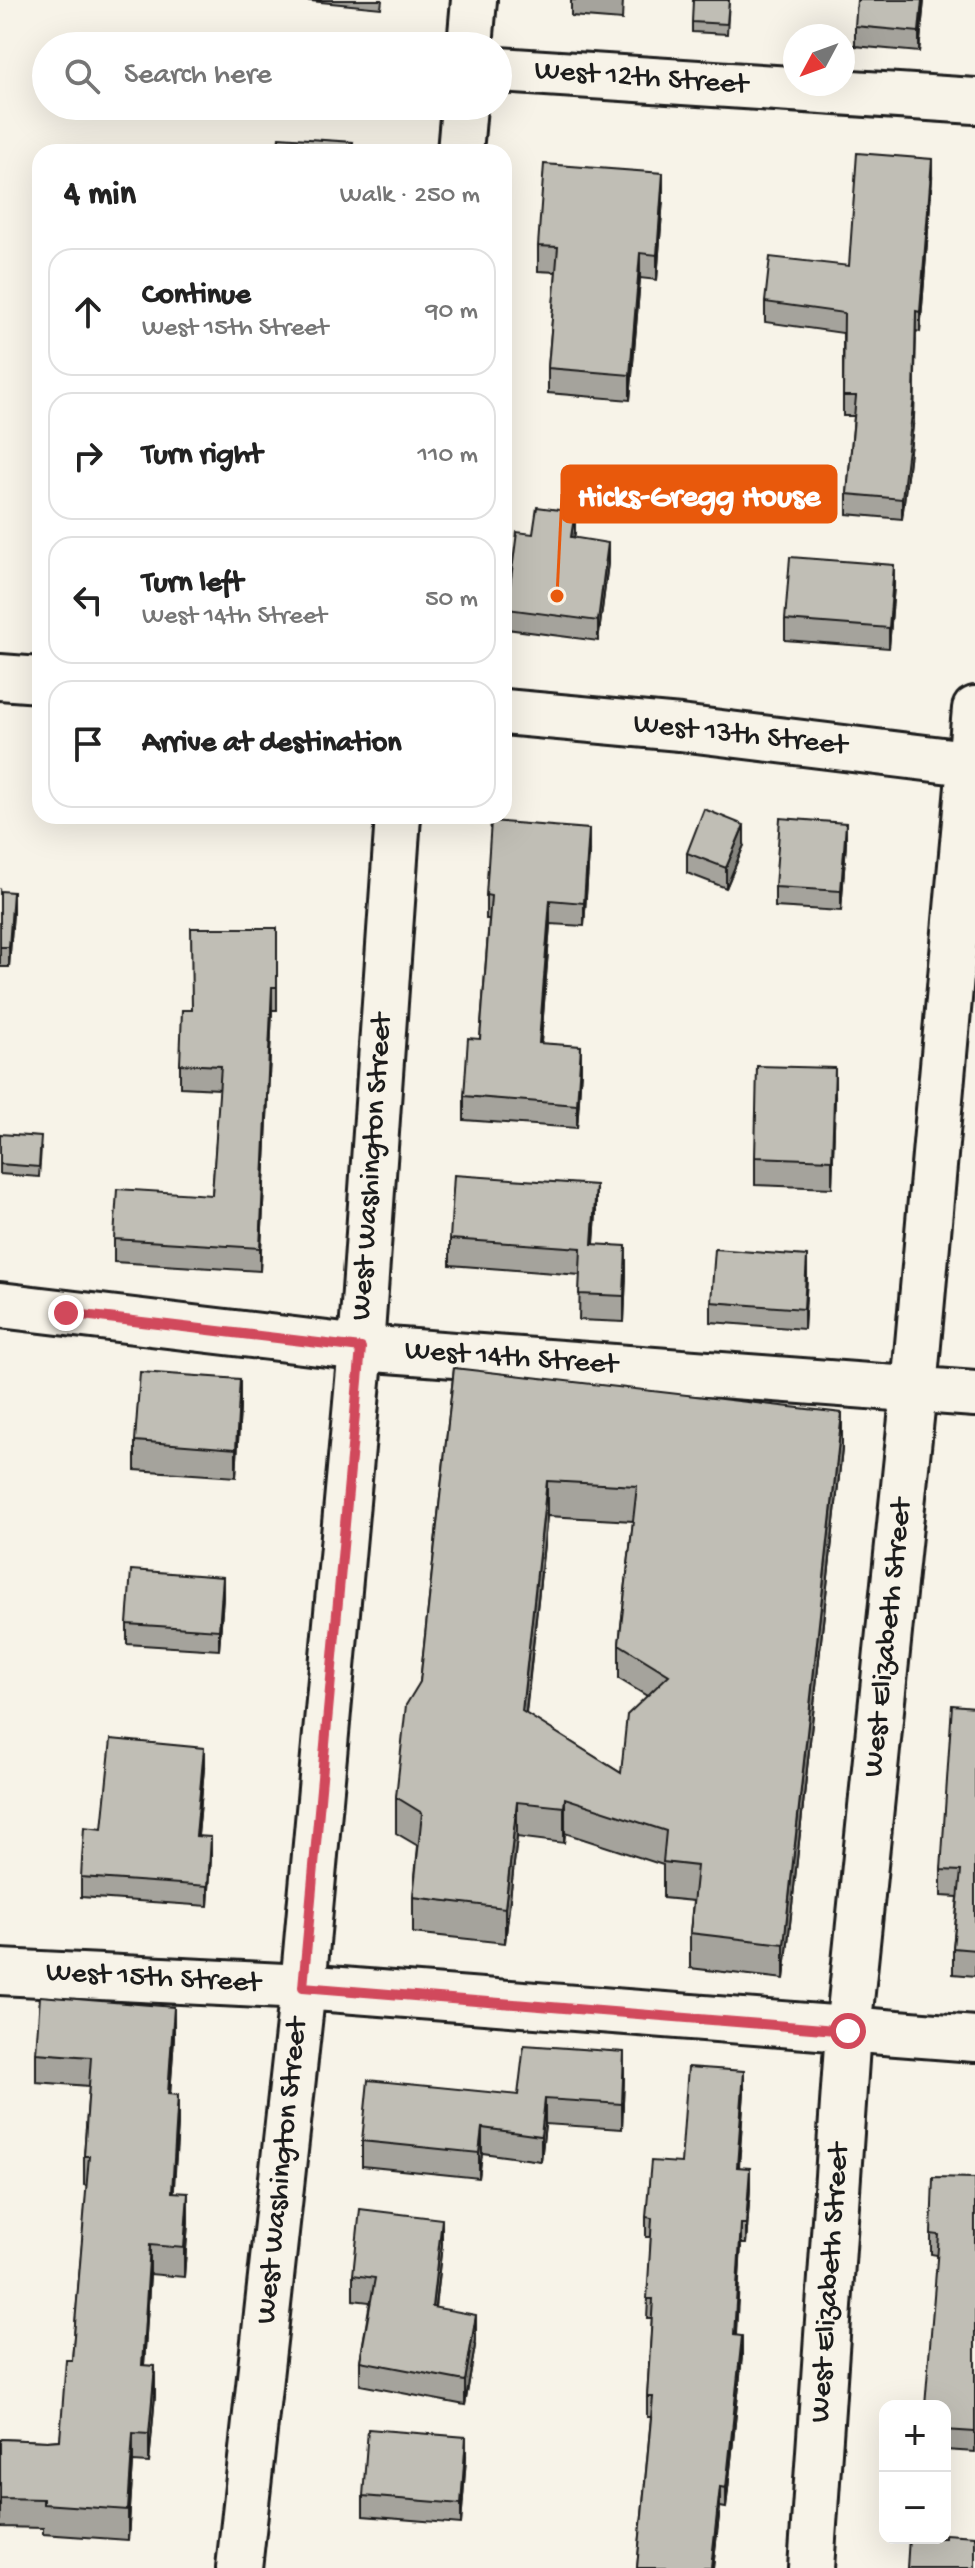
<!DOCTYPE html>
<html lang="en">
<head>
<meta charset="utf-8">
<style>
  :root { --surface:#fff; --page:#f6f6f6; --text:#222; --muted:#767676; --line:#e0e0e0 }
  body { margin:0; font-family:"Gochi Hand",sans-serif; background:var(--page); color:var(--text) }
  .controls { position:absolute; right:24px; bottom:24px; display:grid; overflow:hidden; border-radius:16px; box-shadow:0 8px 32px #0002 }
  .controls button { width:72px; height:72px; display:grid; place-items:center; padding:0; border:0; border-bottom:2px solid var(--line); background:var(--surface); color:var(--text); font:40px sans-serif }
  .compass { position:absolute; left:783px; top:24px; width:72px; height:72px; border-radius:50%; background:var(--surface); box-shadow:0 8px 32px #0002; rotate:229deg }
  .stop { position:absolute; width:24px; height:24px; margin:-18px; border:6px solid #d1495b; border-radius:50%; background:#fff }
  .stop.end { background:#d1495b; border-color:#fff; box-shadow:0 2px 8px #0008 }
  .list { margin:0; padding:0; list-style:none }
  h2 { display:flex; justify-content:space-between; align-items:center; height:104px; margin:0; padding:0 32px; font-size:34px }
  h2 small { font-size:26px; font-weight:400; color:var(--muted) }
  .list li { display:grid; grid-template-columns:52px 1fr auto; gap:24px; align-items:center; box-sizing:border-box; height:128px; margin:0 16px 16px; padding:0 16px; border:2px solid var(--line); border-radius:24px }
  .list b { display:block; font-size:30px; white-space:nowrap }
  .list p { margin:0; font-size:26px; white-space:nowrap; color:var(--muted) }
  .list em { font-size:26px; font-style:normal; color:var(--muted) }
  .icon { flex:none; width:44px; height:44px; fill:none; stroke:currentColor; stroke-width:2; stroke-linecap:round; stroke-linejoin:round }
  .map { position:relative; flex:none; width:975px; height:2568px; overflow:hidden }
  .search { position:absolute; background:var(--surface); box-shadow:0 8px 32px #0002; left:32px; top:32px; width:480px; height:88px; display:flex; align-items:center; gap:20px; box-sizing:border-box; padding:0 28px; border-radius:44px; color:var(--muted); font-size:30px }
  .panel { position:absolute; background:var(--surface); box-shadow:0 8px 32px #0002; left:32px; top:144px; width:480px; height:680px; border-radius:24px }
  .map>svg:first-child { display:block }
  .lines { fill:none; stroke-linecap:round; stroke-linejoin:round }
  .minor-casing { stroke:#1c1c1c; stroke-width:50 }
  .minor { stroke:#f7f3e8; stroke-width:44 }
  .wall { fill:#a5a39c; stroke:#1c1c1c; stroke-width:2; fill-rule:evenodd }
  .shaded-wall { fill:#86857f; stroke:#1c1c1c; stroke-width:2 }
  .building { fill:#c0beb5; stroke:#1c1c1c; stroke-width:2; fill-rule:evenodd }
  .route { stroke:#d1495b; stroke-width:10 }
  .labels { text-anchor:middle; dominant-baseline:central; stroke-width:7; stroke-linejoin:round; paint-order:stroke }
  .street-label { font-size:30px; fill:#1c1c1c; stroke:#f7f3e8 }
  .leader { fill:none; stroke:#e8590c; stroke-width:3 }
  .callout-dot { fill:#e8590c; stroke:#f7f3e8; stroke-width:3 }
  .callout { fill:#e8590c; stroke:#e8590c; stroke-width:3 }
  .callout-label { font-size:32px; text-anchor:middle; font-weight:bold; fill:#fff }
</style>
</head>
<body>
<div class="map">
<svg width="975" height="2568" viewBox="0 0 975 2568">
  <rect width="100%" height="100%" fill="#f7f3e8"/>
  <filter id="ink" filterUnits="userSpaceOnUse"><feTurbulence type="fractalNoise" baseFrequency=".0125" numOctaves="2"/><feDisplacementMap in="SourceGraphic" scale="16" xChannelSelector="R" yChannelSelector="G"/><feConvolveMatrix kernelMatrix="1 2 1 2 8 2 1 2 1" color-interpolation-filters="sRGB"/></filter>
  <g filter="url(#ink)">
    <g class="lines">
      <g class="minor-casing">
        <path id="minor" d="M470,46L474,0
          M498,70L975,101
          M460,152L464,106
          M0,677L40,680
          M504,712L680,728L975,764
          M0,1305L361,1348L975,1394
          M0,1972L303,1987L975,2039
          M239,2568L303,1987L361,1348L398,816
          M811,2568L848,2031L914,1389L975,709"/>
      </g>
      <use href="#minor" class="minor"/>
    </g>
    <path class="wall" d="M300,0H382L381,8Z
      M571,0H623L622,20L571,16Z
      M729,0L727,34L692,32V22Z
      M924,0L919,52L855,46V26Z
      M932,179L920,332L916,331L914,417L902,519L847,514V494L854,416H843V333L765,322V302L849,266Z
      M663,198L657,280L640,278L630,400L548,393V368L556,272L538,271V246Z
      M575,532L574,538L608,563L598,641L507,629V609L533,534Z
      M894,585L889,648L785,640V620Z
      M846,843L841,911L775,907V887Z
      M744,845L726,888L687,873V853Z
      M589,852L584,926L550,924L541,1043L581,1070L577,1128L464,1120V1096L480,1039L489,919H486V895Z
      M0,891L13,912L9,967H0Z
      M277,928V1010H272L260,1271L114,1262V1239L212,1195L220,1089L180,1087V1064L192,1010Z
      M835,1097L832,1188L755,1185V1157Z
      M0,1134L41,1148L39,1177L0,1174Z
      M596,1212L594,1244L626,1273L624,1322L579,1320L580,1275L450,1265V1239Z
      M807,1276L804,1329L711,1322V1302Z
      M454,1368L842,1449L784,1979L690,1968V1933L693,1901L663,1898V1865L565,1833L564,1843L517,1837L505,1943L413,1933V1897L418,1846L396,1833V1797L420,1682ZM547,1516L633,1521L619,1644V1679L647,1696L621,1773L526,1714Z
      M240,1407L236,1477L135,1470V1441Z
      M223,1597L219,1650L127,1644V1624Z
      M975,1707V1976L953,1974V1948L958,1897L941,1896V1870Z
      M204,1768L198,1836L211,1857L208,1906L81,1897V1877L102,1829Z
      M174,2037L170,2095L178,2124L173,2192L188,2222L184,2277L150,2274L144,2365L155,2395L149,2463L133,2462L128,2540L43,2534V2528L0,2527V2439L47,2441L60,2440L72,2360L87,2186L84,2185V2156L89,2086L36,2082V2053Z
      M624,2077L622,2129L545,2124L541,2161L482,2153L479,2178L362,2166V2141L518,2095Z
      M744,2091L739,2168L750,2188L746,2244H741L736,2335L742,2356L726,2508L720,2507L713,2568H637L651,2417H647V2397L652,2319H647L651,2237H646V2217L681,2163Z
      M975,2178V2452L945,2450V2406L937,2255L931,2254V2234Z
      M442,2244L435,2308L476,2340L465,2405L360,2385V2361L370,2302L353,2300V2275Z
      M466,2457L461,2524L363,2516V2496Z"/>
    <path class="shaded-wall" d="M922,0H924L919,52V32Z
      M932,159V179L920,332V312Z
      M663,173V198L657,280V255Z
      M640,253V278L630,400V375Z
      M916,311L914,417L902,519V499Z
      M575,512V532L571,557V537Z
      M608,543V563L598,641V621Z
      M894,565V585L889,648V628Z
      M846,823V843L841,911V891Z
      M744,825V845L726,888V868Z
      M589,829V852L584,926V903Z
      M13,892V912L9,967V947Z
      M550,900V924L539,1067V1043Z
      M272,987V1010L260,1271V1248Z
      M581,1046V1070L577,1128V1105Z
      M835,1068V1097L832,1188V1160Z
      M596,1185V1212L592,1271V1244Z
      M626,1246V1273L624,1322V1296Z
      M807,1256V1276L804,1329V1309Z
      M240,1379V1407L236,1477V1449Z
      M842,1413V1449L784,1979V1944Z
      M547,1481V1516L522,1747V1711Z
      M223,1577V1597L219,1650V1630Z
      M204,1748V1768L196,1856V1836Z
      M565,1798V1833L564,1843V1807Z
      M517,1802V1837L505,1943V1908Z
      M211,1837V1857L208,1906V1886Z
      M174,2007V2037L168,2124V2094Z
      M624,2052V2077L622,2129V2104Z
      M744,2071V2091L737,2187V2167Z
      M178,2095V2124L172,2221V2192Z
      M545,2099V2124L541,2161V2136Z
      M482,2128V2153L479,2178V2153Z
      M750,2168V2188L746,2244V2224Z
      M188,2193V2222L184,2277V2248Z
      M442,2219V2244L432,2332V2307Z
      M741,2224V2244L734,2355V2335Z
      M150,2245V2274L142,2394V2365Z
      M476,2315V2340L465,2405V2381Z
      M742,2336V2356L726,2508V2488Z
      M155,2366V2395L149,2463V2434Z
      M133,2433V2462L128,2540V2510Z
      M466,2437V2457L461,2524V2504Z
      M720,2487V2507L713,2568H711Z"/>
    <path class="building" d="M693,0H729L727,24L692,22Z
      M857,0H922L919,32L855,26Z
      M279,137L353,142L352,152H278Z
      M857,153L932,159L920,312L916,311L914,397L902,499L847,494L856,396H843L844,313L765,302L770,257L849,266Z
      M544,164L663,173L657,255L640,253L630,375L548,368L558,247L538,246Z
      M537,507L575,512L571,537L608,543L598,621L507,609L517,532L533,534Z
      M790,557L894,565L889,628L785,620Z
      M704,809L744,825L726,868L687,853Z
      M780,818L846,823L841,891L775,887Z
      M491,821L589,829L584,903L550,900L539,1043L581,1046L577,1105L464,1096L468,1038L480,1039L491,896L486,895Z
      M0,891L13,892L9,947H0Z
      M191,928H277V987H272L260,1248L114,1239L117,1189L212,1195L221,1066L180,1064L182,1010H192Z
      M757,1066L835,1068L832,1160L755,1157Z
      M0,1134L41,1137L39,1167L0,1164Z
      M454,1175L596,1185L592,1244L626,1246L624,1296L579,1294L581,1248L450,1239Z
      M715,1249L807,1256L804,1309L711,1302Z
      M454,1368L842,1413L784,1944L690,1933L697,1866L663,1862L666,1831L565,1798L564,1807L517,1802L505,1908L413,1897L422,1813L396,1797L406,1705L420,1682ZM547,1481L637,1486L619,1644L669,1675L627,1715L621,1773L522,1711Z
      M140,1372L240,1379L236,1449L135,1441Z
      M131,1570L223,1577L219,1630L127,1624Z
      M952,1705L975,1707V1950L953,1948L961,1871L941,1870Z
      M111,1739L204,1748L196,1836L211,1837L208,1886L81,1877L84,1827L102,1829Z
      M40,1996L174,2007L168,2094L178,2095L172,2192L188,2193L184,2248L150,2245L142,2365L155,2366L149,2434L133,2433L128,2510L43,2504V2499L0,2498V2439L47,2441L60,2440L66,2360H72L89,2156H84L91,2057L36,2053Z
      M524,2045L624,2052L622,2104L545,2099L541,2136L482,2128L479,2153L362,2141L368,2080L518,2095Z
      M688,2067L744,2071L737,2167L750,2168L746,2224H741L734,2335L742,2336L726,2488L720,2487L711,2568H637L653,2397H647L653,2299H647L652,2218L646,2217L651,2161L681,2163Z
      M933,2177L975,2178V2432L945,2430V2406H925L939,2235L931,2234Z
      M360,2209L442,2219L432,2307L476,2315L465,2381L360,2361L375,2278L353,2275Z
      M368,2429L466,2437L461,2504L363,2496Z
      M945,2534L975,2536V2568H907L909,2538H945Z"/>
  </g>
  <g class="lines" filter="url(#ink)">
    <path class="route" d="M66,1313L361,1348L303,1987L848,2031"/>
  </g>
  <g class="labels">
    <g class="street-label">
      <text transform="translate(641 79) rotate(4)">West 12th Street</text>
      <text transform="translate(740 736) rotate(6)">West 13th Street</text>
      <text transform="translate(373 1167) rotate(-86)">West Washington Street</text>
      <text transform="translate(511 1359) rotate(4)">West 14th Street</text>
      <text transform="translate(889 1638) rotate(-84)">West Elizabeth Street</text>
      <text transform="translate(153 1979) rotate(3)">West 15th Street</text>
      <text transform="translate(283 2171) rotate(-84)">West Washington Street</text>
      <text transform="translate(831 2283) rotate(-86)">West Elizabeth Street</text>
    </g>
  </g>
  <path class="leader" d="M557 596L562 494"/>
  <circle class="callout-dot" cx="557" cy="596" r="8"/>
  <rect class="callout" x="562" y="466" width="274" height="56" rx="8"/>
  <g class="callout-label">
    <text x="699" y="505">Hicks-Gregg House</text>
  </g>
</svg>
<div class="controls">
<button>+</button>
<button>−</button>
</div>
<svg class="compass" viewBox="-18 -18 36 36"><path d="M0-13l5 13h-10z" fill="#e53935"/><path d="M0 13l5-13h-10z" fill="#767676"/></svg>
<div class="stop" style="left:848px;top:2031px"></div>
<div class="stop end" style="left:66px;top:1313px"></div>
<div class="search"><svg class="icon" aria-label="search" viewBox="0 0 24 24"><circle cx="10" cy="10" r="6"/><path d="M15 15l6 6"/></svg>Search here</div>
<section class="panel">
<h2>4 min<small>Walk · 250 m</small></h2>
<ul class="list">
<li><svg class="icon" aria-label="ahead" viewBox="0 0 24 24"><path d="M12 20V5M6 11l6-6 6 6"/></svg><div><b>Continue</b><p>West 15th Street</p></div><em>90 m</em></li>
<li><svg class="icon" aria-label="right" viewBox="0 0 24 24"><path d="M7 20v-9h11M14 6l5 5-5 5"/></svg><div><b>Turn right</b></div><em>110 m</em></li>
<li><svg class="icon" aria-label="left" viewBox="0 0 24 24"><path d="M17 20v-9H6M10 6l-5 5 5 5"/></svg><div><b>Turn left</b><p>West 14th Street</p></div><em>50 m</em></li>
<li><svg class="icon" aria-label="arrive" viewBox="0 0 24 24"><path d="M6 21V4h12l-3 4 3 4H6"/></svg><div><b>Arrive at destination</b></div></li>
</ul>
</section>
</div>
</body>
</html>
